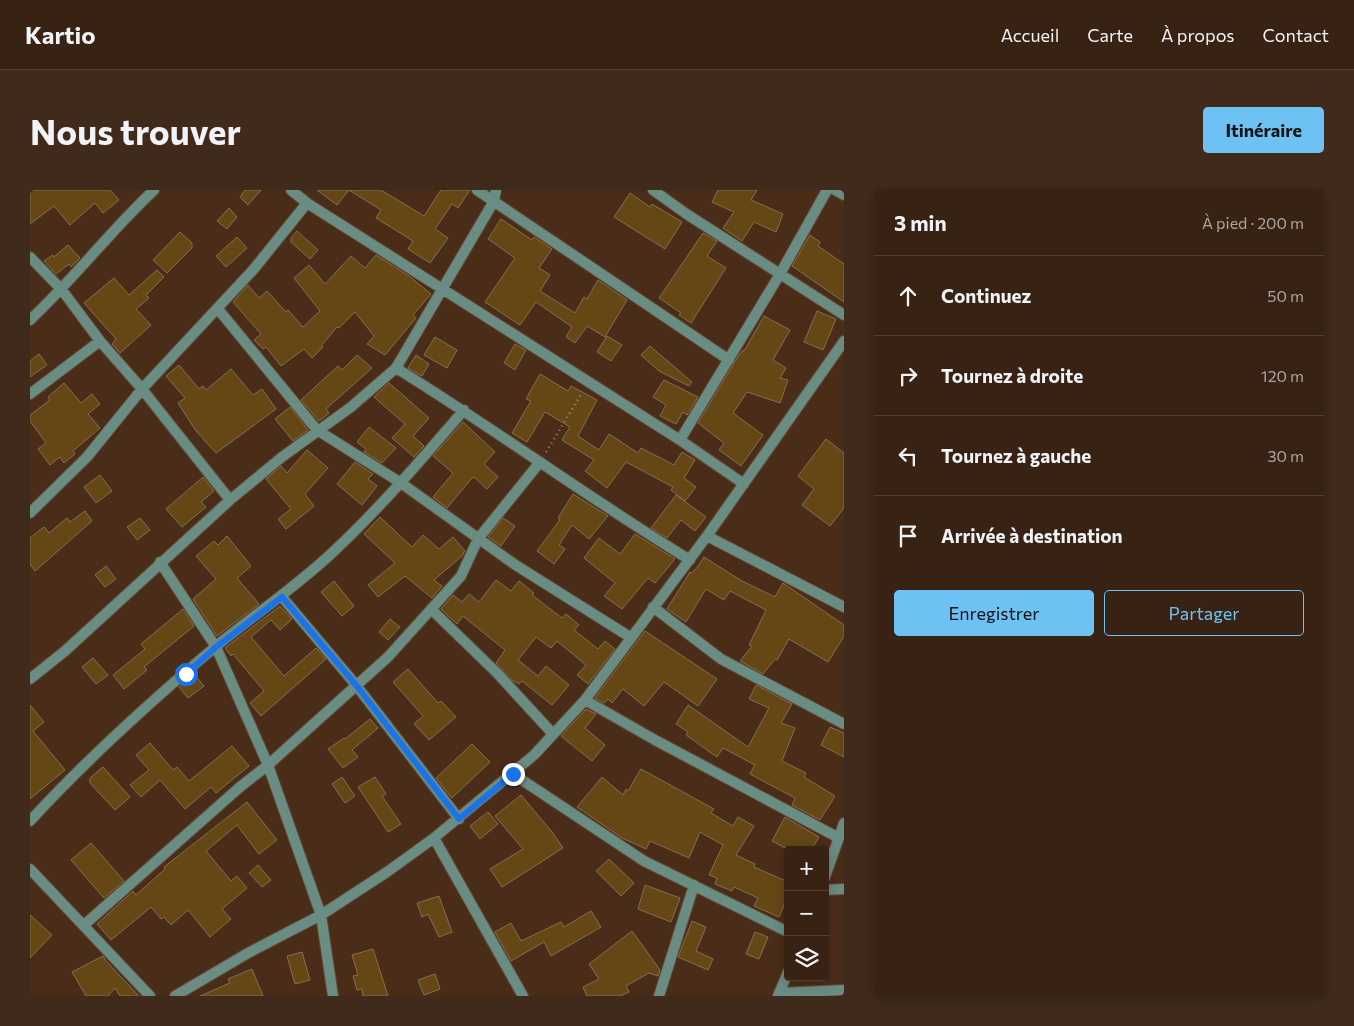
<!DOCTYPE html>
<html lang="fr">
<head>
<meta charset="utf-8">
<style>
  :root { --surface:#382213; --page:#3f2a1c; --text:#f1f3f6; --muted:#aba4a0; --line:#523f33; --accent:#6ec2f3 }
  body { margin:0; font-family:Commissioner,sans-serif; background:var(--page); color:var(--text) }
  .controls { position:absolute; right:15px; bottom:15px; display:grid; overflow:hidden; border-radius:5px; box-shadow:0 2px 12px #0003 }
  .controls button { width:45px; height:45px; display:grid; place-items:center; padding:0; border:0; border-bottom:1px solid var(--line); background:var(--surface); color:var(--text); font:25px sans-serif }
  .stop { position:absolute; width:15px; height:15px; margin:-11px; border:4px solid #1a73e8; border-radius:50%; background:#fff }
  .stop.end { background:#1a73e8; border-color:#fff; box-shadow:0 1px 5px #0008 }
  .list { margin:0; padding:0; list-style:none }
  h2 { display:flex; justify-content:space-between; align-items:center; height:65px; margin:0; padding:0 20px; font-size:21px }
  h2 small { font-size:16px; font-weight:400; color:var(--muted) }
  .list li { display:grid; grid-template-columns:32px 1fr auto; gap:15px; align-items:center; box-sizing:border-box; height:80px; padding:0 20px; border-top:1px solid var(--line) }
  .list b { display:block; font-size:19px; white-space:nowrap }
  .list em { font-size:16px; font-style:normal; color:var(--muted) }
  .actions { display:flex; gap:10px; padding:15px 20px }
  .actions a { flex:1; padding:11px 0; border:1px solid var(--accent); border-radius:5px; text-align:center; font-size:18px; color:var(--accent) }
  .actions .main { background:var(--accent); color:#111 }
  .icon { flex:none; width:28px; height:28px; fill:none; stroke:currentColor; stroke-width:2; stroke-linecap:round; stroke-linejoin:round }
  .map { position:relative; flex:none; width:814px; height:806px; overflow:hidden; border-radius:5px }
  header { display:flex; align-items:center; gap:30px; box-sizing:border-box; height:70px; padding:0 25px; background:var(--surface); border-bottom:1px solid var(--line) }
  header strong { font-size:24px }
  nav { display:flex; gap:28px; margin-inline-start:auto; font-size:18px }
  .intro { display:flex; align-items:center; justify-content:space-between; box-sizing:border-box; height:120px; padding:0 30px }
  h1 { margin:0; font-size:35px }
  .button { padding:12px 22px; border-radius:5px; background:var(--accent); color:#111; font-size:18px; font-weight:700 }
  main { display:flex; gap:30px; padding:0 30px }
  aside { flex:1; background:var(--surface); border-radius:5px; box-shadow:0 2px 12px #0003 }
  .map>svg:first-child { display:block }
  .building { fill:#644715; stroke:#856f50 }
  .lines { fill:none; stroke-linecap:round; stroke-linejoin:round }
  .minor-casing { stroke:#644936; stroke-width:12 }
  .tertiary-casing { stroke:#644936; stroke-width:12 }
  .path { stroke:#9e8777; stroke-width:2.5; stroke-dasharray:1 4; stroke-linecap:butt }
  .minor { stroke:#698c83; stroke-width:10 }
  .tertiary { stroke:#698c83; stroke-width:10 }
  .route { stroke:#1a73e8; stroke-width:6 }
</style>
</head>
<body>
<header>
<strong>Kartio</strong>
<nav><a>Accueil</a><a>Carte</a><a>À propos</a><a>Contact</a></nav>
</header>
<div class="intro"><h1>Nous trouver</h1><a class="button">Itinéraire</a></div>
<main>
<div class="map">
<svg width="814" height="806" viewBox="0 0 814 806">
  <rect width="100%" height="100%" fill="#4a2d19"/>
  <path class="building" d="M0,0H80L89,10L73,23L65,13L40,35L24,16L0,34Z
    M215,0H231L218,15L210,7Z
    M287,0H319L307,15Z
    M319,0H351L394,26L411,0H440L428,18L422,14L405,39L418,48L400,73L378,59L383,51L346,28L351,20Z
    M688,0H727L721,10L753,24L746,42L724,32L712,51L693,38L704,22L682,12Z
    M600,3L620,17L622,14L652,32L635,59L584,27Z
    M199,18L207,27L197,39L187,31Z
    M471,29L502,50L504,47L522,59L509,78L520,85L510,101L545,123L554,107L557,109L568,90L597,110L575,147L557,136L545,153L536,147L542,137L506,112L490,135L455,112L485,68L458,49Z
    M267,41L288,60L280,69L261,52V48Z
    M150,42L162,53V58L137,83L123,70Z
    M673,43L687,51L677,66L696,78L661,133L649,125L651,123L629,108Z
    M780,45L790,52L788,56L814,74V112L762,76Z
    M207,47L217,58L196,77L186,66Z
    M38,55L50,68L41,77L39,74L26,84L14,71L23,65L24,67Z
    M346,65L379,86L401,104L383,125L386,128L355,165L337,154L344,146L325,122L309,138L307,137L291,156L293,157L282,168L274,159L251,176L236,157L233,159L224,150L231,144L203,112L218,95L229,108L237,101L256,122L258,120L273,137L290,121L264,88L279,75L295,94L321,66L335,78Z
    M127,80L134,87L116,105L119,108L106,119L121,135L90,163L82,154L86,149L54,113L84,88L99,105Z
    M787,121L806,129L793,160L774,152Z
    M734,126L760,140L743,170L756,178L750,188L758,190L750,213L717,202L703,223L733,245L711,276L689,260L694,253L668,233L709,165L713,160L714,161Z
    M577,146L592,155L581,171L567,162Z
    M405,147L427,160L417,178L394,165Z
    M485,154L496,160L485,180L474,173Z
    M620,156L662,192L659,196L629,181L611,165Z
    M9,164L17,175L0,187V171Z
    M327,165L342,178L296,219L299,223L289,231L271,210L308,176L312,180Z
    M386,165L399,174L392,186L378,178Z
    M149,175L169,199L173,196L176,200L201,179L223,205L232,199L246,219L186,263L166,241L148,213L155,208L136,186Z
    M510,184L538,201L541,196L567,210L548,246L569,260L579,244L608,263L611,258L644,275L652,262L665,270L654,288L666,297L655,311L641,300L643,297L596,272L577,298L555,281L564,270L532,250L540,237L515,222L497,252L482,243L501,211L496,209Z
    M634,190L668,207L657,225L653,222L646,234L630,226L636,215L623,207Z
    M34,193L51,213L62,204L70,214L58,224L70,238L43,261L45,264L34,273L30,267L20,275L8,259L16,253L0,231V225L20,210L18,207Z
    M359,193L399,228L383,246L394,256L384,267L362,248L375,234L344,207Z
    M260,217L278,240L263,251L245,229Z
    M433,232L465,262L454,274L468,287L457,299L444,287L442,288L417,318L403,307L423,283L403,266Z
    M339,237L366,258L352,273L334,262L336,259L327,252Z
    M796,249L814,263V318L800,336L772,315L784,299L768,286Z
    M277,260L298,278L275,304L284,316L256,339L248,329L261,319L236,289L251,276L257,283Z
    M325,272L343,284L338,289L347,296L332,315L307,294Z
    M70,285L82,301L66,313L54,297Z
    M173,287L184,301L171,312L176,317L152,337L136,319Z
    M543,304L578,326L559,349L542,335L529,355L535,359L524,374L507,361L530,330L528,328Z
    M646,305L676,327L665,341L651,330L637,348L621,338Z
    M55,321L62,331L5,381L0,374V348L14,337L19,343L37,328L40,332Z
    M350,327L382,357L393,345L409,359L423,347L435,361L432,366L404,390L412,396L402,408L375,386L348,407L338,395L365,373L334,344Z
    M110,328L120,340L107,350L97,337Z
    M473,328L485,336L471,356L458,347Z
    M605,344L645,369L625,393L618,388L592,419L574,406L585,393L554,368L569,348L590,364Z
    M197,346L221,376L207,388L229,414L187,446L163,409L186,389L166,366L184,351L188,355Z
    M674,367L712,391L745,407L753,393L814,435V446L798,472L759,449L747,470L745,469L733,484L710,471L722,456L719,455L736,420L700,401L694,410L676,399L656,432L637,419L660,382L661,383L666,379Z
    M76,376L86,389L75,397L65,385Z
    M466,390L481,401L489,391L504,403L502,405L532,428L536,424L549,435L544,440L568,459L575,451L585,459L558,494L547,485L556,475L527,451L521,458L506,447L488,470L508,486L516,476L539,495L522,515L492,491L489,494L482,490L466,473L475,460L433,426L427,434L411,419L423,405L432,412L439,404L449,412Z
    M304,391L324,416L312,426L291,402Z
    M250,416L262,429L250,440L241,430L221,447L254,486L286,458L296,469L231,526L220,513L234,501L203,464L201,466L195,458Z
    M153,419L164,436L114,477L117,480L94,499L83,485L115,459L111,454Z
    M360,429L370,437L358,450L349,442Z
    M615,441L687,489L668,516L634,492L614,516L593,499L582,513L578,509L574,513L565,508Z
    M63,468L78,485L66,494L52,477Z
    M378,479L408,513L411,511L426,527L399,550L384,534L393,526L363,492Z
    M165,485L174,496L158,508L149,497Z
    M726,495L762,514L751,533L765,538L752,571L776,583L774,587L805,606L790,630L762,615L765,608L720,584L725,575L693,558L687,567L656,545L658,542L646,534L658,515L718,557L739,518L719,509Z
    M0,515L14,532L3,541L35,580L0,609Z
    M556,519L566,524L555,538L575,555L562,571L531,546Z
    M340,529L348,538L322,560L328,567L313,578L298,559L314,548L315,549Z
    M800,537L814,543V567L791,555Z
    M120,553L143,580L147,577L159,591L202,556L219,576L186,603L181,597L155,619L130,590L111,607L100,595L119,580L106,565Z
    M442,554L460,572L422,608L406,588Z
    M73,577L100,607L85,620L60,593V588Z
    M611,579L684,619L681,623L703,636L708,627L724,636L706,665L725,674L724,677L758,692V706L749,727L724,716L728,708L704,697L702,701L685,694L687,688L679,685L693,655L670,642L659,668L620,651L616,659L592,648L547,617L572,587L593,605L596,599L598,601Z
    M312,587L325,606L315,613L302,594Z
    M345,587L356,604L352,606L371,634L358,642L328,597Z
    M491,605L522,642L533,658L472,697L460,679L493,659L465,626Z
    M217,612L247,650L229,664L207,635L176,661L201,691L207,686L217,698L192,719L201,729L180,747L158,720L141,735L134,727L131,729L121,717L81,750L67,734L103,701L106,705L135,679L134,677Z
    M458,622L468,634L450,649L440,636Z
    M755,627L789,647L781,660H759L742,651Z
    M61,653L94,691L74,708L41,670Z
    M579,669L604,693L591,706L566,681Z
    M228,675L241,690L232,697L219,683Z
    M615,695L650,708L641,732L608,719Z
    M409,706L422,742L409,747L398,724L392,727L387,713Z
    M561,721L571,737L521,766L514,752L481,771L465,742L481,733L491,751L531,732L534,737Z
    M0,725L22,745L0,768Z
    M662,731L676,737L666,761L683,769L678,780L648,767Z
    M602,741L630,780L628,786L619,783L596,796L599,802L590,806H557L553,797L569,789L559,774Z
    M725,742L738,747L729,769L716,764Z
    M343,759L358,806H333L332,799L327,800L323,786L328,785L322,765Z
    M272,762L280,790L265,794L257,766Z
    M73,766L76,771L109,806H90L85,798L78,806H56L42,782Z
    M222,779L233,806H170L200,793L198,789Z
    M405,784L410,799L394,805L388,790Z"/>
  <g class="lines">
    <g class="minor-casing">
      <path id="minor" d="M261,0L277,13L650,250L714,294
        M447,0L699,170
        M623,0L655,23L814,125
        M805,0L814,5
        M0,67L32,100L70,151L112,199L200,310
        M188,119L287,240L371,293L484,374L600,447
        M0,130C44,89 80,41 124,0
        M366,178C465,239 560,309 660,370
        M0,204L70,151
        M650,250L750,84L797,0
        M0,323L57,267L112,199L223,80L277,13
        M677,346L814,417
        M130,372L186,457L238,575L291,725L303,806
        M252,407L326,495L429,629
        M623,417L691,469L814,534
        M401,419L467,483L523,544
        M0,489L35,461L200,310L252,267L321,217L366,178L464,11L466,0
        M555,510L625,550L809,648
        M483,584L614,671L758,742
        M0,631C57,569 120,512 185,457C224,425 266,397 303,362C350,318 392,269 434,220
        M404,648L493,806
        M0,679L120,806
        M795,700L814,699
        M54,735L210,597L238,575L358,467L431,386L448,349L510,272
        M749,803L814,800
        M145,806L218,763L291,725L357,682L404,648L504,565L555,510L677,346L814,151
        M629,806L664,695"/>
    </g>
    <g class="tertiary-casing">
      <path id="tertiary" d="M795,687L814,633
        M748,806L758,782"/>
    </g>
    <path class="path" d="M516,262L552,203"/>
    <use href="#minor" class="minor"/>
    <use href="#tertiary" class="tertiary"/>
  </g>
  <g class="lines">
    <path class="route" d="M156,484L186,457L252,407L326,495L429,629L483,584"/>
  </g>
</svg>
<div class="controls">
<button>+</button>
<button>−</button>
<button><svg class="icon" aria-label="layers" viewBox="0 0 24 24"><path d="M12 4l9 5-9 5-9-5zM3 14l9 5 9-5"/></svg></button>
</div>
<div class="stop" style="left:156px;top:484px"></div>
<div class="stop end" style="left:483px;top:584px"></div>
</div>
<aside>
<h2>3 min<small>À pied · 200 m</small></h2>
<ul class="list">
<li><svg class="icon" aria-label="ahead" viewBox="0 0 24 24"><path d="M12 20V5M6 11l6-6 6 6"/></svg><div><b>Continuez</b></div><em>50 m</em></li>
<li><svg class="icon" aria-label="right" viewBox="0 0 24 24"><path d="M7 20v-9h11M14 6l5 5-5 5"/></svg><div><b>Tournez à droite</b></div><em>120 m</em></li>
<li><svg class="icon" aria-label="left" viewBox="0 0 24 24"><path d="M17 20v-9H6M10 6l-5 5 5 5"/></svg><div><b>Tournez à gauche</b></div><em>30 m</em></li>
<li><svg class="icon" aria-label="arrive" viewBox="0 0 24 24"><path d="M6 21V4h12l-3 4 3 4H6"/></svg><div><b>Arrivée à destination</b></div></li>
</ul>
<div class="actions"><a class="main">Enregistrer</a><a>Partager</a></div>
</aside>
</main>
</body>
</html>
